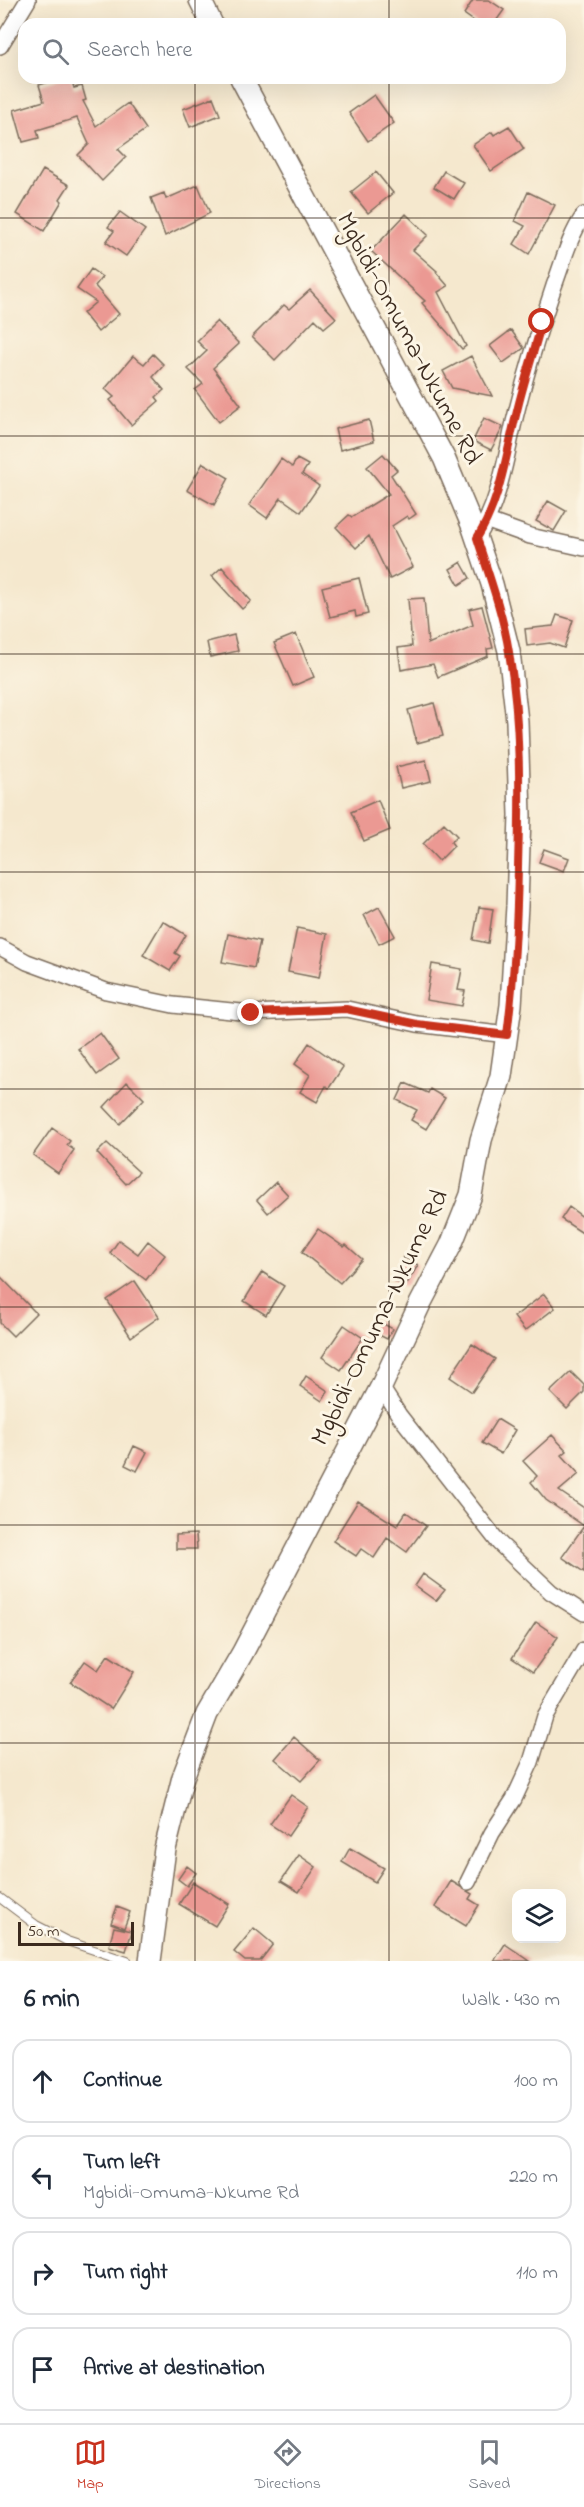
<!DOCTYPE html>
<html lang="en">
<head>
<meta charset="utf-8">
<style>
  :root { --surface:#fff; --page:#f6f6f7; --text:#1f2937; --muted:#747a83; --line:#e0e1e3; --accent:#c8321e }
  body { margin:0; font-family:"Indie Flower",sans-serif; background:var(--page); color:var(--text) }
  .controls { position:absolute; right:18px; bottom:18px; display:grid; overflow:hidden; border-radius:12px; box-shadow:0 6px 24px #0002 }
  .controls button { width:54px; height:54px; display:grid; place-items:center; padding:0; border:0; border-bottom:2px solid var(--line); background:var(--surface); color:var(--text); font:30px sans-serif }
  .scale { position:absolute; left:18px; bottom:15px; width:116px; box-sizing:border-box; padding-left:6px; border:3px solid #3b2a1e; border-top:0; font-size:16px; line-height:21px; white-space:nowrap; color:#3b2a1e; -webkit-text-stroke:4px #fcf5e5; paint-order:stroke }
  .stop { position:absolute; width:18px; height:18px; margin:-14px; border:4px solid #c8321e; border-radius:50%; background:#fff }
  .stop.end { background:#c8321e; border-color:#fff; box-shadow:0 2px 6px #0008 }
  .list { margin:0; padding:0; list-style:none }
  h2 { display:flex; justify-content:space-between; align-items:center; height:78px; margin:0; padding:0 24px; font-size:26px }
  h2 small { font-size:20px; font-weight:400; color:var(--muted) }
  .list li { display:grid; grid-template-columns:39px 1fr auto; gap:18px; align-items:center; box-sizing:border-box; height:84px; margin:0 12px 12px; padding:0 12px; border:2px solid var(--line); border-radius:18px }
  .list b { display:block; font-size:22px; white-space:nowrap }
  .list p { margin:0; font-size:20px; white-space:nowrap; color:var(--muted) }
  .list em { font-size:20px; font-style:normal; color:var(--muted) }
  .icon { flex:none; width:33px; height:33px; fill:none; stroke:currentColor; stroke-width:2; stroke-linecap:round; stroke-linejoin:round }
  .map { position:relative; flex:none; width:584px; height:1961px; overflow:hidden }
  .search { position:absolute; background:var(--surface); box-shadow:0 6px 24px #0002; left:18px; right:18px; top:18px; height:66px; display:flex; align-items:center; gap:15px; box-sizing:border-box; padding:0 21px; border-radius:18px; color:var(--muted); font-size:22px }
  .sheet { height:462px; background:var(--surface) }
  nav { display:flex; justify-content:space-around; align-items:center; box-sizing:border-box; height:84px; border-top:2px solid var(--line); background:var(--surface); font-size:16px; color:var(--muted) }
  nav a { display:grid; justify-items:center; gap:3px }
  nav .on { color:var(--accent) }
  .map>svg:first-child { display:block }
  .building { fill:#eb9993 }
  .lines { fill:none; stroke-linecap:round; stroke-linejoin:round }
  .lane-casing { stroke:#7c6c5c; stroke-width:10 }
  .street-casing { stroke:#7c6c5c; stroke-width:18 }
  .secondary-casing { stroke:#7c6c5c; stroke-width:24 }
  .lane { stroke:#fff; stroke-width:8 }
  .street { stroke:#fff; stroke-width:15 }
  .secondary { stroke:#fff; stroke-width:21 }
  .route { stroke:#c8321e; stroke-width:8 }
  .grid { fill:none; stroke:#3b2a1e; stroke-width:1.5; stroke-opacity:0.55 }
  .labels { text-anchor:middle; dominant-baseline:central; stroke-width:6; stroke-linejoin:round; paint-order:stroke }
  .street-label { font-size:26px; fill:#3b2a1e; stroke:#fcf5e5 }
</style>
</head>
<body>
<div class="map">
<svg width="584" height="1961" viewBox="0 0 584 1961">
  <rect width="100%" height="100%" fill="#fcf5e5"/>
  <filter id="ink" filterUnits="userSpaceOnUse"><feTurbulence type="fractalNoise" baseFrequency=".0167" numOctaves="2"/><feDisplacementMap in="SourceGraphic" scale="12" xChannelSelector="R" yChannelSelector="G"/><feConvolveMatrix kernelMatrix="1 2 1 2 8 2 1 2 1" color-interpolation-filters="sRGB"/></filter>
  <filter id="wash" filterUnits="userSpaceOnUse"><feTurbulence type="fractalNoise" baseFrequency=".008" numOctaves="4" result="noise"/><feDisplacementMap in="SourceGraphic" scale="24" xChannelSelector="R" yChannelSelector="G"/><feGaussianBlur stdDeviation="1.35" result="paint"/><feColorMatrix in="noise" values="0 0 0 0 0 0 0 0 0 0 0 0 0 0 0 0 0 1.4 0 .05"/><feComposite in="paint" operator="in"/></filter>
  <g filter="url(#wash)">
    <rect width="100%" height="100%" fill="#f5e8ce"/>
    <g id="blocks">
      <path class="building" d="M473,0H489L504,10L494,24H478L464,14Z
        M62,78H71L74,88L82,86L86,100L83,101L96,126L128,103L146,129L118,149L126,157L102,181L78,155L89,144L77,118L37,130L39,138L23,142L14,110L44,101L39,85Z
        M374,95L394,123L368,141L349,113Z
        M213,97L220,115L190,127L183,109Z
        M509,126L524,149L491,171L473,145L492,132L494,135Z
        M43,170L69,185L60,199L62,201L44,231L17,214Z
        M444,171L464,183L454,199L434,187Z
        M376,172L393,193L368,213L351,192Z
        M198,185L210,213L165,236L151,198L164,193L166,199Z
        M528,192L555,205L529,254L514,244L525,226L515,221Z
        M120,212L145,230L126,256L106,242L114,231L108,227Z
        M406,214L428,235L413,250L437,271L436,272L448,286L438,292L466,346L462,349L422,303L425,301L371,251Z
        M91,269L102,277L95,286L119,314L98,332L83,313L96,302L77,289Z
        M310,290L336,318L324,328L315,319L275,360L252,337L284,305L289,309Z
        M217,321L239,344L213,368L241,405L219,422L195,390L203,384L188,369L207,351L197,341Z
        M511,330L524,348L503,363L490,346Z
        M153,354L164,365L153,377L164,390L156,397L159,401L131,425L110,400L114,397L105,389L133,356L144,364Z
        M471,356L492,396L452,388L443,371Z
        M484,418L503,427L491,450L473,441Z
        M369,420L374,441L340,450L335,429Z
        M383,454L397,470L391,475L416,514L409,519L407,516L392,526L413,567L390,579L369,536L356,548L336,527L349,515L352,517L389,494L367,467Z
        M281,459L292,467L297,459L308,465L302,474L319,486L301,512L281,498L267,518L249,505Z
        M203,463L229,478L214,505L187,490Z
        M548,501L566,511L554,531L536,521Z
        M461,562L470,578L459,585L450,569Z
        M222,567L251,601L242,609L212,576Z
        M359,578L368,614L356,617L355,611L330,617L322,587Z
        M424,598L428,644L473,625L469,609L482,606L493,648L487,649L488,656L438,677L433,664L401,670L398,648L412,646L408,599Z
        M557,615L573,620L564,648L550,643L527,646L525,629L553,626Z
        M296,634L314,677L293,686L274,643Z
        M234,635L238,651L210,657L207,642Z
        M434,703L443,736L417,743L408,710Z
        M426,760L431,781L401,788L396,767Z
        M378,800L390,830L364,841L351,812Z
        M444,823L457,836L451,842L454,846L439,861L423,844Z
        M544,849L569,858L564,871L539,862Z
        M379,907L395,936L379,944L364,915Z
        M479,907L493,909L488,943L473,940Z
        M163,921L186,935L175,953L180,956L170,971L143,955Z
        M297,928L327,934L319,978L288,972Z
        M228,934L260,941L254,968L222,962Z
        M432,964L462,969L458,990L465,991L462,1006L426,1000Z
        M100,1033L119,1059L97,1075L78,1049Z
        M309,1043L343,1067L329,1088L326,1086L317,1102L300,1092L310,1075L295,1064Z
        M127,1082L144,1099L120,1124L104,1107Z
        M405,1083L428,1093L430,1089L445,1098L426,1129L411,1120L417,1110L397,1100Z
        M52,1128L70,1141L67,1145L74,1150L58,1173L33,1155Z
        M107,1143L139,1172L126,1184L97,1153Z
        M276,1182L288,1195L268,1213L257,1200Z
        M569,1207L584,1218V1234L561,1219Z
        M318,1229L344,1247L346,1245L362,1259L340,1283L302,1252Z
        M119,1240L138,1254L148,1241L165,1255L146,1280L110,1253Z
        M404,1257L418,1265L405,1287L391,1278Z
        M262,1272L284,1286L266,1315L244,1301Z
        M0,1276L36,1313L13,1336L0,1323Z
        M135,1281L159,1317L131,1337L107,1300Z
        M544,1294L555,1308L525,1331L514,1317Z
        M376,1320L393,1329L387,1339L371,1331Z
        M344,1325L363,1338L341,1370L322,1357Z
        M472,1344L495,1359L472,1392L450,1377Z
        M571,1372L584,1385V1392L567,1409L550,1392Z
        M306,1376L328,1391L322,1401L300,1386Z
        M497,1419L515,1430L501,1454L482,1443Z
        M552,1435L567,1451L562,1455L579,1474L559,1491L584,1508V1572L562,1557L584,1526L546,1500L531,1482L537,1476L523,1461Z
        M134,1446L147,1452L137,1471L125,1465Z
        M358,1501L397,1526L406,1512L426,1526L407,1552L387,1538L374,1558L361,1549L356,1556L333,1541Z
        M196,1534L197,1549H176V1535Z
        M423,1574L445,1590L436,1601L415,1586Z
        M536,1622L558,1637L533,1672L512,1658Z
        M108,1655L134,1672L111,1709L70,1682L85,1661L98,1670Z
        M294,1737L320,1760L301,1781L275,1759Z
        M291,1795L308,1807L288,1836L270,1824Z
        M350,1848L384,1868L375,1882L342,1862Z
        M299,1855L316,1867L299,1892L281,1881Z
        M187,1866L196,1873L187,1886L178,1879Z
        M451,1881L472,1894L469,1899L479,1905L466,1926L435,1907Z
        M193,1882L229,1904L215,1926L179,1904Z
        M117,1907L130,1912L124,1928L111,1923Z
        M114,1927L132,1931L126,1951L109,1946Z
        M254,1928L273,1944L260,1961H245L234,1952Z
        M505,1944L530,1961H494Z"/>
    </g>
  </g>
  <g filter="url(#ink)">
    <use href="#blocks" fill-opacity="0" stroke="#7c6c5c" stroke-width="1.5"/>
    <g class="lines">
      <g class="lane-casing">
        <path id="lane" d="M0,1898L36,1925L67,1941L127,1961"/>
      </g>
      <g class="street-casing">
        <path id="street" d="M0,46L28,0
          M488,521L530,536L584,548
          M477,538C499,503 505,462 514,422C525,376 539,331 554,286C563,262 569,237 584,215
          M0,947L27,962L106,991L173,1005L251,1013L347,1009L417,1024L507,1035
          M381,1387L399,1415L499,1543L551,1592L584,1613
          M468,1882L492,1833L514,1799L531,1762L545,1716L584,1650"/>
      </g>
      <g class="secondary-casing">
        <path id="secondary" d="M200,0L212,24
          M150,1961L165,1849L183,1777L207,1714L243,1652L381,1387L420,1304L451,1245L471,1195L481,1140L501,1076L511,1005L517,906L520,815L517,721L509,651L492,584L472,525L444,458L241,78"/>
      </g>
      <use href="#lane" class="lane"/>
      <use href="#street" class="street"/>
      <use href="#secondary" class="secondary"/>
    </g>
  </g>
  <g class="lines" filter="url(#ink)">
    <path class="route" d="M251,1013L346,1009L417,1024L507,1035C514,980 517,923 518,867C520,796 521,723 509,652C503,614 489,575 477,538C501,500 506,454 517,411C524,381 534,352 542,322"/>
  </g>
  <path class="grid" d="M195,0V24M389,0V24M195,78V1961M389,78V1961M0,218H584M0,436H584M0,654H584M0,872H584M0,1089H584M0,1307H584M0,1525H584M0,1743H584"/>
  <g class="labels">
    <g class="street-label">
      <text transform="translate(408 339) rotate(62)">Mgbidi-Omuma-Nkume Rd</text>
      <text transform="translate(381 1318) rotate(-64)">Mgbidi-Omuma-Nkume Rd</text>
    </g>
  </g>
</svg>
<div class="controls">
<button><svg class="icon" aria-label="layers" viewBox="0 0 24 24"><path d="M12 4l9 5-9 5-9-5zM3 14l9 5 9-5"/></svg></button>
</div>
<div class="scale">50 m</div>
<div class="stop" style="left:542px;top:322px"></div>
<div class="stop end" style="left:251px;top:1013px"></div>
<div class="search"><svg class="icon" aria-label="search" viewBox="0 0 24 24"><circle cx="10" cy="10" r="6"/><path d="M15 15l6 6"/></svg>Search here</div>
</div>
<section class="sheet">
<h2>6 min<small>Walk · 430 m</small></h2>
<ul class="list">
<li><svg class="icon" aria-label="ahead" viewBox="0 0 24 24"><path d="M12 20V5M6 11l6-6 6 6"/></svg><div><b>Continue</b></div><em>100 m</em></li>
<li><svg class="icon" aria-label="left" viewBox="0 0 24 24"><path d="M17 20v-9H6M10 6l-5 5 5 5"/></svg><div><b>Turn left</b><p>Mgbidi-Omuma-Nkume Rd</p></div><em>220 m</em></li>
<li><svg class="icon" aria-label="right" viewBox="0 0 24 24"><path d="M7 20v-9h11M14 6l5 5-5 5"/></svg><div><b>Turn right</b></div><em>110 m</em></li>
<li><svg class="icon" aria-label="arrive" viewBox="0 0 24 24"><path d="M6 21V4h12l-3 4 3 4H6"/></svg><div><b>Arrive at destination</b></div></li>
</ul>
</section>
<nav>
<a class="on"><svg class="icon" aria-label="map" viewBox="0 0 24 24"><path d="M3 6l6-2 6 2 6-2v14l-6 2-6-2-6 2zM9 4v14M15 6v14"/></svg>Map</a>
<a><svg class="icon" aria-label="directions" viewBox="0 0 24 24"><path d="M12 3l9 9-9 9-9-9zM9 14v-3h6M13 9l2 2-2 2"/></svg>Directions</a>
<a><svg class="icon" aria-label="saved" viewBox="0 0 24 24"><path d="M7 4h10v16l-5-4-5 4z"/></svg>Saved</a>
</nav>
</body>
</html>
